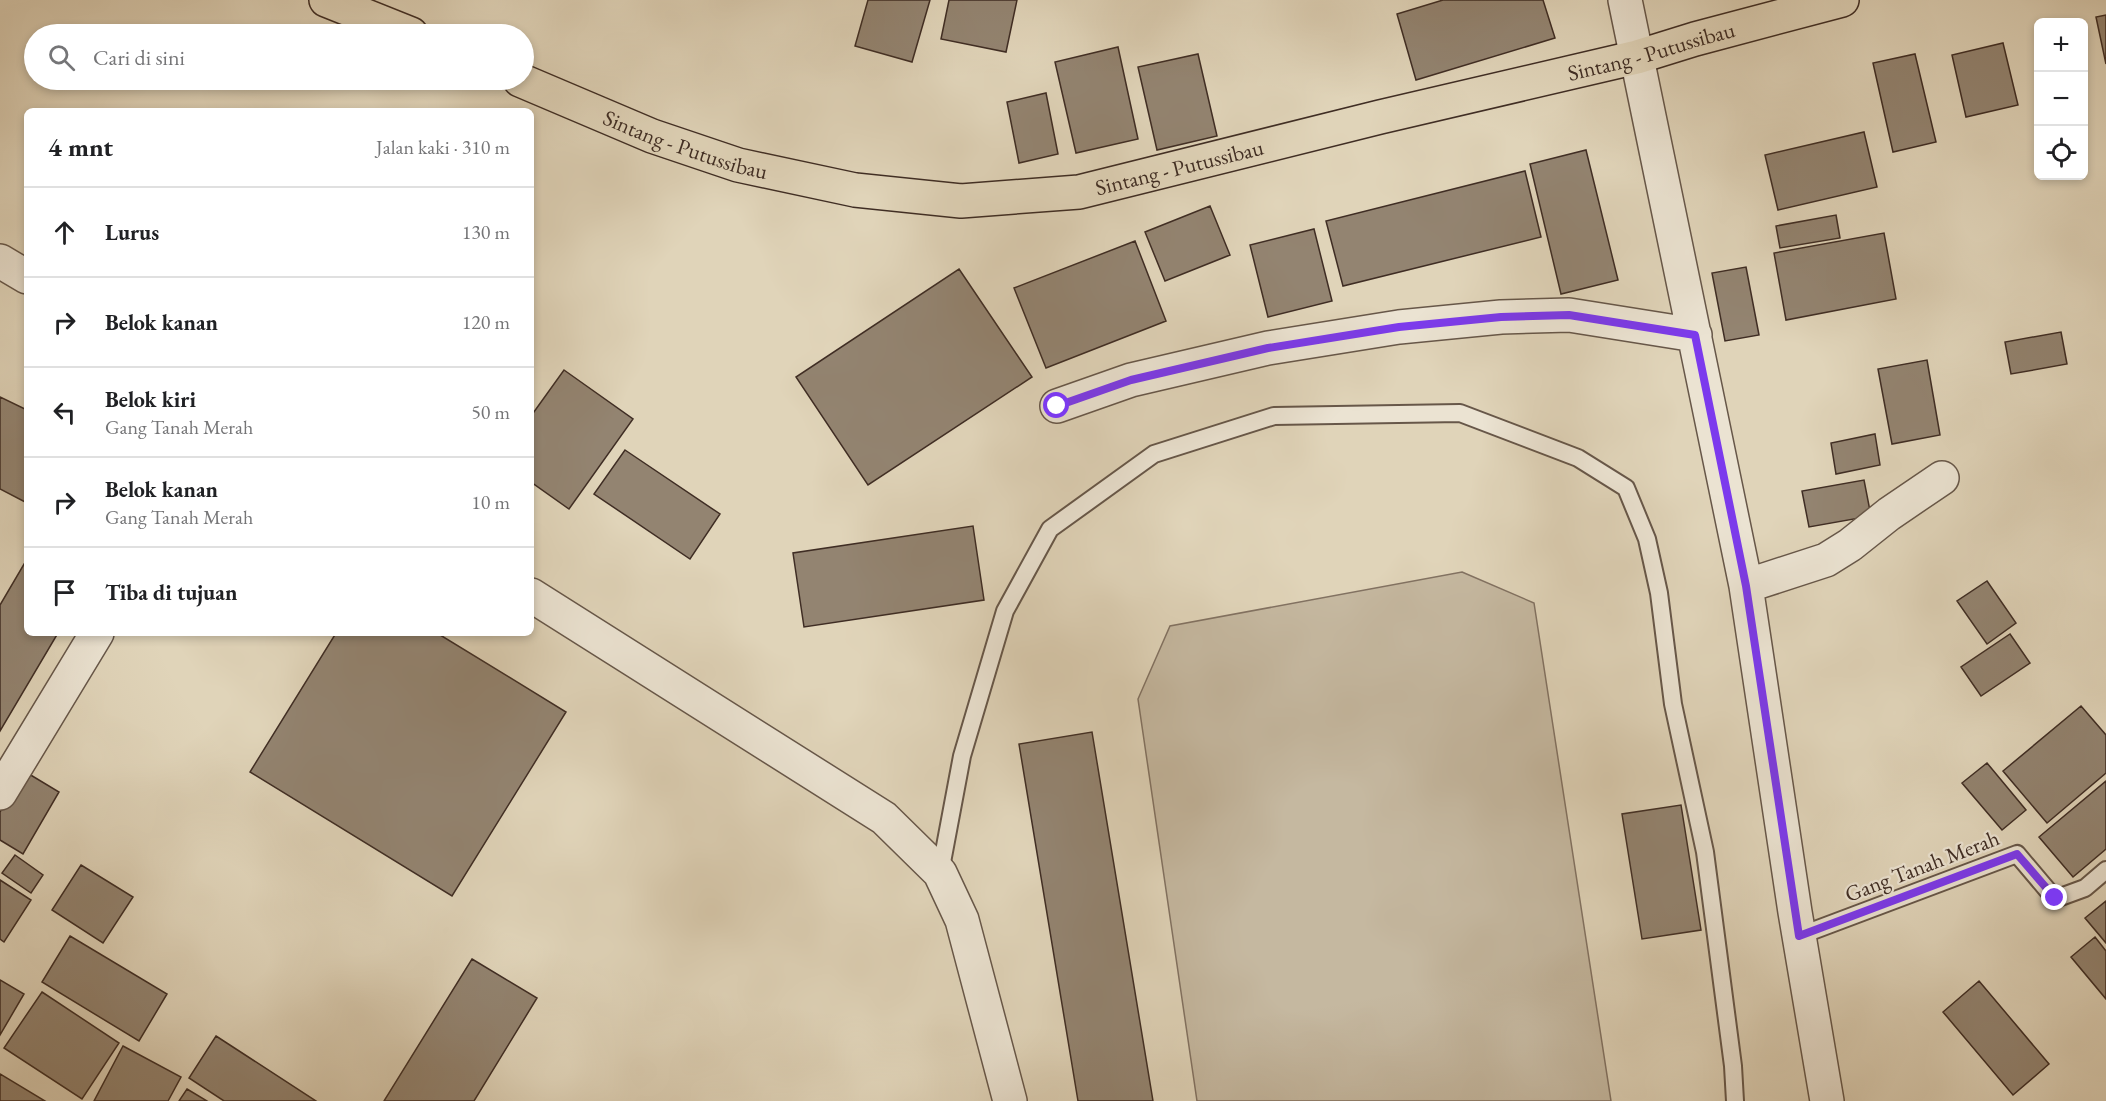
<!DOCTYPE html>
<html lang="id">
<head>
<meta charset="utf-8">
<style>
  :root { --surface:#fff; --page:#f6f6f6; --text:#202124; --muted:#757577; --line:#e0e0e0 }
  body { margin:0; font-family:"EB Garamond",serif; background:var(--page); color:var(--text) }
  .controls { position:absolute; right:18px; top:18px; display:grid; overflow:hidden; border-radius:9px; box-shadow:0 3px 9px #0003 }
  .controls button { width:54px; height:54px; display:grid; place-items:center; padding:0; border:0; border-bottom:2px solid var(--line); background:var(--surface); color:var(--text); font:30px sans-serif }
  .stop { position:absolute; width:18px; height:18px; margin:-14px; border:4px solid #7c3aed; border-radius:50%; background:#fff }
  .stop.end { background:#7c3aed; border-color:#fff; box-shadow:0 2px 6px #0008 }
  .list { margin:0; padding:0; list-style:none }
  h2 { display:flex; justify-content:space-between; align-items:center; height:78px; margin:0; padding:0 24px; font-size:26px }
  h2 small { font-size:20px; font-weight:400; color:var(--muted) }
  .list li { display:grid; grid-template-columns:39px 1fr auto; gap:18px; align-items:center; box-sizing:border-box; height:90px; padding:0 24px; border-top:2px solid var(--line) }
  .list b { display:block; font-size:22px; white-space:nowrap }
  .list p { margin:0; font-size:20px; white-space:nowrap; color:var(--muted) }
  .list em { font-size:20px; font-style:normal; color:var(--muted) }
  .icon { flex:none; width:33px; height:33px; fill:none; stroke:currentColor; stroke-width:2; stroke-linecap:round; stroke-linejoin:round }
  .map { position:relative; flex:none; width:2106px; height:1101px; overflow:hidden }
  .search { position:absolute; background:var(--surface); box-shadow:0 3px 9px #0003; left:24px; top:24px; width:510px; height:66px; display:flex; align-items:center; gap:15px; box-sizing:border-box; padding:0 21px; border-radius:33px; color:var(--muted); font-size:22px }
  .panel { position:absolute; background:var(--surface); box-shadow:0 3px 9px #0003; left:24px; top:108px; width:510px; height:528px; border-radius:9px }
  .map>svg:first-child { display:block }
  .green { fill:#c5b8a0; stroke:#827262; stroke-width:1.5 }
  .building { fill:#938471; stroke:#3f2d24; stroke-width:1.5 }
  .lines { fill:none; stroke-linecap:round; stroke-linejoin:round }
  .service-casing { stroke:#675749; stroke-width:20 }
  .minor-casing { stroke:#675749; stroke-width:36 }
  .trunk-casing { stroke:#3f2d24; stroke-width:36 }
  .service { stroke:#ebe3d2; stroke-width:16 }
  .minor { stroke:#ebe3d2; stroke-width:33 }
  .trunk { stroke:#e0d4b9; stroke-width:33 }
  .route { stroke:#7c3aed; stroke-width:8 }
  .labels { text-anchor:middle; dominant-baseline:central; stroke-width:4.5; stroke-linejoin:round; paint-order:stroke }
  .street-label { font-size:22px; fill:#3f2d24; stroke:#ebe3d2 }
</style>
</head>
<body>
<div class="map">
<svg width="2106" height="1101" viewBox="0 0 2106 1101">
  <rect width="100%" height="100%" fill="#e0d4b9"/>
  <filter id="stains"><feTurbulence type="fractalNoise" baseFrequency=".00333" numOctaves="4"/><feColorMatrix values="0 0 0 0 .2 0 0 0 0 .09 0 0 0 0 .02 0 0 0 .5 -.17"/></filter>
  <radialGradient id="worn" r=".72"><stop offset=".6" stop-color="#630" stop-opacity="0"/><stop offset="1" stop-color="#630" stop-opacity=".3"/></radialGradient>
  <path class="green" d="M1462,572L1534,603L1611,1101H1197L1138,699L1170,626Z"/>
  <path class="building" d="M868,0H930L912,62L855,46Z
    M949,0H1017L1006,52L941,39Z
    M1443,0H1543L1555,38L1416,80L1397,14Z
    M2106,15V64L2096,17Z
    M2003,43L2018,105L1966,117L1952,55Z
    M1118,47L1138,139L1076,153L1055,62Z
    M1198,54L1217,136L1157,150L1138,67Z
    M1915,54L1936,142L1893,152L1873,63Z
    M1046,93L1058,154L1019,163L1007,102Z
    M1864,132L1877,187L1778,210L1765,155Z
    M1586,150L1618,280L1561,294L1530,164Z
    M1525,171L1541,237L1343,286L1326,221Z
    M1210,206L1230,255L1165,281L1145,232Z
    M1836,215L1840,238L1780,248L1776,226Z
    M1314,229L1332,301L1268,317L1250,245Z
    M1884,233L1896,299L1786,320L1774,253Z
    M1135,241L1166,321L1046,368L1014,288Z
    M1746,267L1759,335L1725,341L1712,273Z
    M959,269L1032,377L868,485L796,377Z
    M2061,332L2067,364L2011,374L2005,342Z
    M1927,360L1940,435L1892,444L1878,369Z
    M564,370L633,419L569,509L531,482V416Z
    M0,397L27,410V503L0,489Z
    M1875,434L1880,465L1836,474L1831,443Z
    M625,450L720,514L690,559L594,494Z
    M1864,480L1871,516L1809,527L1802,491Z
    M973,526L984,600L804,627L793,553Z
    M27,559V633H58L0,731V605Z
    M1987,581L2016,623L1987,644L1957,601Z
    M336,633H437L566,712L452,896L250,772Z
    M2010,634L2030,663L1981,696L1961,667Z
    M2081,706L2106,735V773L2047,823L2003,771Z
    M1092,732L1153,1101H1078L1019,744Z
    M1987,763L2026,810L2002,830L1962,783Z
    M24,771L59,792L23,854L0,840V812Z
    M2106,781V849L2073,877L2039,837Z
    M1681,805L1701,930L1642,939L1622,814Z
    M15,855L43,875L31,893L2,873Z
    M81,865L133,897L103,943L52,910Z
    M0,880L31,900L4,942L0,939Z
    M2106,901V943L2085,918Z
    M70,936L167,994L139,1041L42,982Z
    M2095,937L2106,951V999L2071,957Z
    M472,959L537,998L474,1101H384Z
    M0,980L24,994L0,1035Z
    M1979,981L2049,1064L2013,1095L1943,1012Z
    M42,992L119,1043L82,1099L4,1048Z
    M216,1036L316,1101H224L189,1078Z
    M123,1046L181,1077L168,1101H94Z
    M0,1074L45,1101H0Z
    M187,1089L207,1101H179Z"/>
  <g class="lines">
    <g class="service-casing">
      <path id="service" d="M940,873L962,756L1005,611L1050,529L1154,454L1274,416L1460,413L1578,458L1626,488L1647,539L1659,593L1673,704L1705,852L1733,1066L1735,1101
        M1799,936L2017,854L2055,899L2085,888L2106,870"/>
    </g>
    <g class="minor-casing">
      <path id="minor" d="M1625,0L1746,586L1795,912L1827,1101
        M0,261L27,277
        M1057,406L1131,380L1268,348L1399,327L1501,317L1569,315L1695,335
        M1746,586L1826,560L1850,545L1889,514L1942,478
        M531,595L884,818L940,873L962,920L1010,1101
        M0,793L97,633"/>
    </g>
    <g class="trunk-casing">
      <g id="trunk">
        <path d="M326,0L411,34"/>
        <path id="s1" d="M520,80L652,136L738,165L855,190L961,201L1079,192L1380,117L1637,57L1695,39L1842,0"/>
      </g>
    </g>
    <use href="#service" class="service"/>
    <use href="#minor" class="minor"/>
    <use href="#trunk" class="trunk"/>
  </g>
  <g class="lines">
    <path class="route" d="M1057,406L1131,380L1268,348L1399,327L1501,317L1569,315L1695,335L1746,586L1799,936L2017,854L2055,898"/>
  </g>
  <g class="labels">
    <g class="street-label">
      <text stroke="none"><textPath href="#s1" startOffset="1168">Sintang - Putussibau</textPath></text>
      <text stroke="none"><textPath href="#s1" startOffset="178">Sintang - Putussibau</textPath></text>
      <text stroke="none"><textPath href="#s1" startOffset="682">Sintang - Putussibau</textPath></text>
      <text transform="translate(1922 866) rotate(-21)">Gang Tanah Merah</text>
    </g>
  </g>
  <rect width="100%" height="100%" filter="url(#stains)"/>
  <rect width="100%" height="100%" fill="url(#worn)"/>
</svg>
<div class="controls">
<button>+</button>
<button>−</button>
<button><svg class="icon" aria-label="locate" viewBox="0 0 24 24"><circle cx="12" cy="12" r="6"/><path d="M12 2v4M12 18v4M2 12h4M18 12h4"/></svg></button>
</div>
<div class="stop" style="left:1057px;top:406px"></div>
<div class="stop end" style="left:2055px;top:898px"></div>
<div class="search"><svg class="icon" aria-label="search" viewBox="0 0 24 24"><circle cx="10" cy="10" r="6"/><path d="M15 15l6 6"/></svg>Cari di sini</div>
<section class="panel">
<h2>4 mnt<small>Jalan kaki · 310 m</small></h2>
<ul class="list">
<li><svg class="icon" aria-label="ahead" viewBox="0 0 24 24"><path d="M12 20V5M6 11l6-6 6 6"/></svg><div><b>Lurus</b></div><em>130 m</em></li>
<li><svg class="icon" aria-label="right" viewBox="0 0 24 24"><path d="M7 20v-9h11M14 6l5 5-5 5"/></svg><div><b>Belok kanan</b></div><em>120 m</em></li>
<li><svg class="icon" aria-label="left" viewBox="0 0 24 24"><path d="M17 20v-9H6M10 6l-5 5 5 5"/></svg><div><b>Belok kiri</b><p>Gang Tanah Merah</p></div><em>50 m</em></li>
<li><svg class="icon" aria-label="right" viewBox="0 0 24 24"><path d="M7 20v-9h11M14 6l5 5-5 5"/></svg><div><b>Belok kanan</b><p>Gang Tanah Merah</p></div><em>10 m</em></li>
<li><svg class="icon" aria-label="arrive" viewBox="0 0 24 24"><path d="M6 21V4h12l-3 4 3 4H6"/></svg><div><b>Tiba di tujuan</b></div></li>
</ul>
</section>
</div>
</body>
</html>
